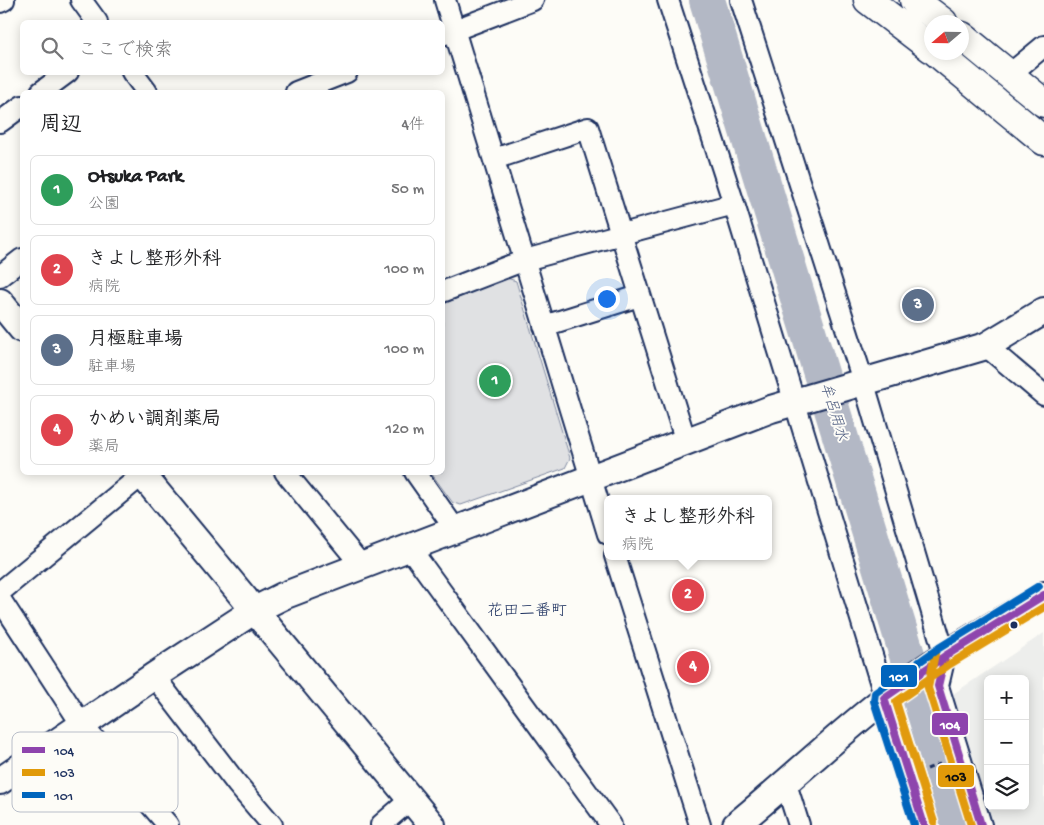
<!DOCTYPE html>
<html lang="ja">
<head>
<meta charset="utf-8">
<style>
  :root { --surface:#fff; --page:#f2f2f2; --text:#202124; --muted:#757577; --line:#e0e0e0; --accent:#d1495b }
  body { margin:0; font-family:"Gochi Hand","Klee One",sans-serif; background:var(--page); color:var(--text) }
  .controls { position:absolute; right:15px; bottom:15px; display:grid; overflow:hidden; border-radius:8px; box-shadow:0 2px 12px #0003 }
  .controls button { width:45px; height:45px; display:grid; place-items:center; padding:0; border:0; border-bottom:1px solid var(--line); background:var(--surface); color:var(--text); font:25px sans-serif }
  .compass { position:absolute; left:924px; top:15px; width:45px; height:45px; border-radius:50%; background:var(--surface); box-shadow:0 2px 12px #0003; rotate:250deg }
  .you { position:absolute; left:606px; top:298px; width:18px; height:18px; margin:-12px; border:4px solid #fff; border-radius:50%; background:#1a73e8; box-shadow:0 0 0 8px #1a73e833 }
  .badge { display:grid; place-items:center; width:32px; height:32px; border-radius:50%; background:var(--accent); color:#fff; font-size:16px; font-weight:700 }
  .pin { position:absolute; translate:-50% -50%; border:2px solid #fff; box-shadow:0 1px 5px #0006 }
  .popup { position:absolute; left:604px; top:495px; width:168px; height:65px; box-sizing:border-box; display:grid; place-content:center; border-radius:8px; background:var(--surface); filter:drop-shadow(0 1px 4px #0005); font-size:16px; white-space:nowrap; color:var(--muted) }
  .popup b { font-size:19px; color:var(--text) }
  .popup::after { content:''; position:absolute; left:50%; top:100%; margin-left:-10px; border:10px solid transparent; border-top-color:var(--surface) }
  .list { margin:0; padding:0; list-style:none }
  h2 { display:flex; justify-content:space-between; align-items:center; height:65px; margin:0; padding:0 20px; font-size:21px }
  h2 small { font-size:16px; font-weight:400; color:var(--muted) }
  .list li { display:grid; grid-template-columns:32px 1fr auto; gap:15px; align-items:center; box-sizing:border-box; height:70px; margin:0 10px 10px; padding:0 10px; border:1px solid var(--line); border-radius:8px }
  .list b { display:block; font-size:19px; white-space:nowrap }
  .list p { margin:0; font-size:16px; white-space:nowrap; color:var(--muted) }
  .list em { font-size:16px; font-style:normal; color:var(--muted) }
  .icon { flex:none; width:28px; height:28px; fill:none; stroke:currentColor; stroke-width:2; stroke-linecap:round; stroke-linejoin:round }
  .map { position:relative; flex:none; width:1044px; height:825px; overflow:hidden }
  .search { position:absolute; background:var(--surface); box-shadow:0 2px 12px #0003; left:20px; top:20px; width:425px; height:55px; display:flex; align-items:center; gap:12px; box-sizing:border-box; padding:0 18px; border-radius:8px; color:var(--muted); font-size:19px }
  .panel { position:absolute; background:var(--surface); box-shadow:0 2px 12px #0003; left:20px; top:90px; width:425px; height:385px; border-radius:8px }
  .map>svg:first-child { display:block }
  .built { fill:#edeeec; fill-rule:evenodd }
  .green { fill:#e0e1e3; stroke:#7e88a0 }
  .lines { fill:none; stroke-linecap:round; stroke-linejoin:round }
  .river { stroke:#b3b8c5; stroke-width:36 }
  .minor-casing { stroke:#1b2f5e; stroke-width:24 }
  .tertiary-casing { stroke:#1b2f5e; stroke-width:30 }
  .secondary-casing { stroke:#1b2f5e; stroke-width:31 }
  .path { stroke:#1b2f5e; stroke-width:3; stroke-dasharray:5 4; stroke-linecap:butt }
  .minor { stroke:#fdfcf7; stroke-width:20 }
  .tertiary { stroke:#fdfcf7; stroke-width:26 }
  .secondary { stroke:#fdfcf7; stroke-width:28 }
  .bus-1-casing { stroke:#fdfcf7; stroke-width:11 }
  .bus-2-casing { stroke:#fdfcf7; stroke-width:11 }
  .bus-3-casing { stroke:#fdfcf7; stroke-width:11 }
  .bus-1 { stroke:#8e44ad; stroke-width:8 }
  .bus-2 { stroke:#e19a09; stroke-width:8 }
  .bus-3 { stroke:#0065bd; stroke-width:8 }
  .bus-dot { fill:#1b2f5e; stroke:#fdfcf7; stroke-width:2 }
  .labels { text-anchor:middle; dominant-baseline:central; stroke-width:4; stroke-linejoin:round; paint-order:stroke }
  .water-label { font-size:15px; font-style:italic; fill:#49587d; stroke:#fdfcf7 }
  .quarter-label { font-size:16px; fill:#1b2f5e; stroke:#fdfcf7 }
  .key { fill:#fdfcf7; stroke:#b9bec9; stroke-width:1 }
  .key-label { font-size:14px; fill:#1b2f5e }
  .line-badge { stroke:#fdfcf7; stroke-width:2 }
  .badge-label { font-size:14px; text-anchor:middle; font-weight:bold; fill:#fff }
  .pale-badge-label { font-size:14px; text-anchor:middle; font-weight:bold; fill:#111 }
</style>
</head>
<body>
<div class="map">
<svg width="1044" height="825" viewBox="0 0 1044 825">
  <rect width="100%" height="100%" fill="#fdfcf7"/>
  <filter id="ink" filterUnits="userSpaceOnUse"><feTurbulence type="fractalNoise" baseFrequency=".02" numOctaves="2"/><feDisplacementMap in="SourceGraphic" scale="10" xChannelSelector="R" yChannelSelector="G"/><feConvolveMatrix kernelMatrix="1 2 1 2 8 2 1 2 1" color-interpolation-filters="sRGB"/></filter>
  <g filter="url(#ink)">
    <path class="built" d="M1044,633V825H991L950,696ZM988,679H1025V806H988Z"/>
    <path class="green" d="M507,278L516,281L570,458L565,468L461,505L453,503L431,473L442,472L443,304Z"/>
    <g class="lines">
      <path class="river" d="M707,0L959,825"/>
      <g class="minor-casing">
        <path id="minor" d="M81,0L97,22
          M445,0L608,534
          M668,0L734,204L924,825
          M741,0L864,384L945,656L938,686L981,825
          M0,2L4,0
          M442,35L533,0
          M132,72L147,92
          M1010,74L1044,46
          M41,92L68,72
          M296,92L347,72
          M0,122L22,106
          M494,159L588,128L686,442
          M0,276L22,259
          M442,292L525,260L734,204
          M544,326L639,296
          M986,346L1044,395
          M285,472L362,566
          M415,472L455,529
          M409,547L611,825
          M615,556L700,825
          M0,592L142,475
          M0,599L82,725L168,825
          M154,676L237,784L272,825
          M786,784L799,825
          M381,825L411,799"/>
      </g>
      <g class="tertiary-casing">
        <path id="tertiary" d="M0,302L22,329
          M140,472L432,825
          M0,781L154,676L255,610L283,596L771,409L986,346L1044,311
          M736,825C786,784 833,739 884,699C933,659 990,628 1044,595"/>
      </g>
      <g class="secondary-casing">
        <path id="secondary" d="M868,0L932,49
          M914,0L943,22
          M962,36L1044,103
          M936,52L1044,141"/>
      </g>
      <path class="path" d="M927,769L942,763"/>
      <use href="#minor" class="minor"/>
      <use href="#tertiary" class="tertiary"/>
      <use href="#secondary" class="secondary"/>
      <g class="bus-1-casing">
        <path id="bus-1" d="M974,638L945,656L938,686L981,825
          M924,825L884,698L945,656L1044,595"/>
      </g>
      <g class="bus-2-casing">
        <path id="bus-2" d="M935,654L928,688L971,825
          M934,822L896,702L950,664L1044,607"/>
      </g>
      <g class="bus-3-casing">
        <path id="bus-3" d="M914,825L874,701L875,693L939,648L1039,586"/>
      </g>
      <use href="#bus-1" class="bus-1"/>
      <use href="#bus-2" class="bus-2"/>
      <use href="#bus-3" class="bus-3"/>
    </g>
  </g>
  <circle class="bus-dot" cx="1014" cy="625" r="4.5"/>
  <g class="labels">
    <g class="water-label">
      <text transform="translate(833 412) rotate(73)">牟呂用水</text>
    </g>
    <g class="quarter-label">
      <text x="527" y="612">花田二番町</text>
    </g>
  </g>
  <rect x="12" y="732" width="166" height="80" rx="8" class="key"/>
  <rect x="22" y="747" width="23" height="6" fill="#8e44ad"/>
  <rect x="22" y="769" width="23" height="7" fill="#e19a09"/>
  <rect x="22" y="792" width="23" height="6" fill="#0065bd"/>
  <g class="key-label">
    <text x="54" y="755">104</text>
    <text x="54" y="777">103</text>
    <text x="54" y="800">101</text>
  </g>
  <g class="line-badge">
    <rect x="880" y="664" width="38" height="24" rx="5" fill="#0065bd"/>
    <rect x="931" y="712" width="38" height="24" rx="5" fill="#8e44ad"/>
    <rect x="937" y="764" width="38" height="24" rx="5" fill="#e19a09"/>
  </g>
  <g class="badge-label">
    <text x="899" y="681">101</text>
    <text x="950" y="729">104</text>
  </g>
  <g class="pale-badge-label">
    <text x="956" y="781">103</text>
  </g>
</svg>
<div class="controls">
<button>+</button>
<button>−</button>
<button><svg class="icon" aria-label="layers" viewBox="0 0 24 24"><path d="M12 4l9 5-9 5-9-5zM3 14l9 5 9-5"/></svg></button>
</div>
<svg class="compass" viewBox="-18 -18 36 36"><path d="M0-13l5 13h-10z" fill="#e53935"/><path d="M0 13l5-13h-10z" fill="#757577"/></svg>
<div class="you"></div>
<div class="pin badge" style="left:495px;top:381px;background:#2e9e5b">1</div>
<div class="pin badge" style="left:688px;top:595px;background:#e0444e">2</div>
<div class="popup"><b>きよし整形外科</b>病院</div>
<div class="pin badge" style="left:918px;top:305px;background:#5c6f8a">3</div>
<div class="pin badge" style="left:693px;top:667px;background:#e0444e">4</div>
<div class="search"><svg class="icon" aria-label="search" viewBox="0 0 24 24"><circle cx="10" cy="10" r="6"/><path d="M15 15l6 6"/></svg>ここで検索</div>
<section class="panel">
<h2>周辺<small>4件</small></h2>
<ul class="list">
<li><span class="badge" style="background:#2e9e5b">1</span><div><b>Otsuka Park</b><p>公園</p></div><em>50 m</em></li>
<li><span class="badge" style="background:#e0444e">2</span><div><b>きよし整形外科</b><p>病院</p></div><em>100 m</em></li>
<li><span class="badge" style="background:#5c6f8a">3</span><div><b>月極駐車場</b><p>駐車場</p></div><em>100 m</em></li>
<li><span class="badge" style="background:#e0444e">4</span><div><b>かめい調剤薬局</b><p>薬局</p></div><em>120 m</em></li>
</ul>
</section>
</div>
</body>
</html>
